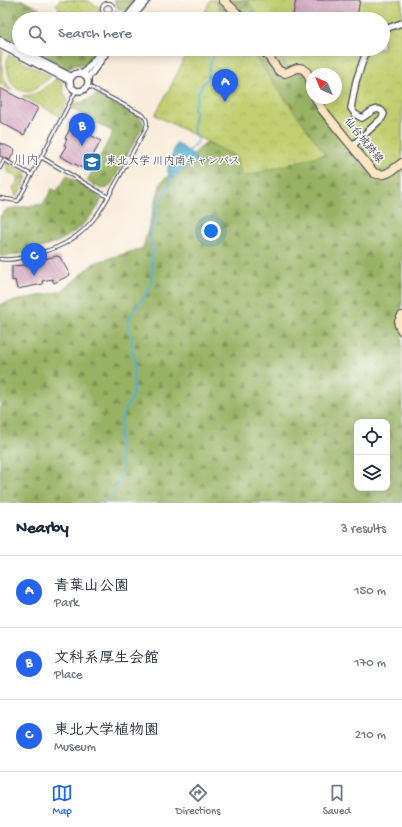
<!DOCTYPE html>
<html lang="en">
<head>
<meta charset="utf-8">
<style>
  :root { --surface:#fff; --page:#f2f2f3; --text:#1f2937; --muted:#747a83; --line:#e0e1e3; --accent:#2563eb }
  body { margin:0; font-family:"Gochi Hand","Klee One",sans-serif; background:var(--page); color:var(--text) }
  .controls { position:absolute; right:12px; bottom:12px; display:grid; overflow:hidden; border-radius:8px; box-shadow:0 2px 10px #0003 }
  .controls button { width:36px; height:36px; display:grid; place-items:center; padding:0; border:0; border-bottom:1px solid var(--line); background:var(--surface); color:var(--text); font:20px sans-serif }
  .compass { position:absolute; left:306px; top:68px; width:36px; height:36px; border-radius:50%; background:var(--surface); box-shadow:0 2px 10px #0003; rotate:316deg }
  .you { position:absolute; left:211px; top:231px; width:14px; height:14px; margin:-10px; border:3px solid #fff; border-radius:50%; background:#1a73e8; box-shadow:0 0 0 6px #1a73e833 }
  .badge { display:grid; place-items:center; width:26px; height:26px; border-radius:50%; background:var(--accent); color:#fff; font-size:13px; font-weight:700 }
  .pin { position:absolute; translate:-50% -33px; filter:drop-shadow(0 1px 2px #0008) }
  .pin::after { content:''; position:absolute; top:21px; width:14px; height:12px; background:inherit; clip-path:polygon(0 0,100% 0,50% 100%) }
  .list { margin:0; padding:0; list-style:none }
  h2 { display:flex; justify-content:space-between; align-items:center; height:52px; margin:0; padding:0 16px; font-size:17px }
  h2 small { font-size:13px; font-weight:400; color:var(--muted) }
  .list li { display:grid; grid-template-columns:26px 1fr auto; gap:12px; align-items:center; box-sizing:border-box; height:72px; padding:0 16px; border-top:1px solid var(--line) }
  .list b { display:block; font-size:15px; white-space:nowrap }
  .list p { margin:0; font-size:13px; white-space:nowrap; color:var(--muted) }
  .list em { font-size:13px; font-style:normal; color:var(--muted) }
  .icon { flex:none; width:22px; height:22px; fill:none; stroke:currentColor; stroke-width:2; stroke-linecap:round; stroke-linejoin:round }
  .map { position:relative; flex:none; width:402px; height:503px; overflow:hidden }
  .search { position:absolute; background:var(--surface); box-shadow:0 2px 10px #0003; left:12px; right:12px; top:12px; height:44px; display:flex; align-items:center; gap:10px; box-sizing:border-box; padding:0 14px; border-radius:22px; color:var(--muted); font-size:15px }
  .sheet { height:268px; background:var(--surface) }
  nav { display:flex; justify-content:space-around; align-items:center; box-sizing:border-box; height:56px; border-top:1px solid var(--line); background:var(--surface); font-size:11px; color:var(--muted) }
  nav a { display:grid; justify-items:center; gap:2px }
  nav .on { color:var(--accent) }
  .map>svg:first-child { display:block }
  .grass { fill:url(#grass-dots); stroke:#727856 }
  .forest { fill:url(#forest-firs); stroke:#5d6a4f; fill-rule:evenodd }
  .park { fill:url(#park-crowns); stroke:#727856 }
  .water { fill:url(#water-rules); stroke:#3a6885 }
  .lines { fill:none; stroke-linecap:round; stroke-linejoin:round }
  .stream { stroke:#51aecf; stroke-width:2 }
  .building { fill:url(#building-back-hatch) }
  .lane-casing { stroke:#424053; stroke-width:4.5 }
  .street-casing { stroke:#424053; stroke-width:8 }
  .secondary-casing { stroke:#424053; stroke-width:10 }
  .lane { stroke:#fff; stroke-width:2.5 }
  .street { stroke:#fff; stroke-width:5.5 }
  .secondary { stroke:#fce6c4; stroke-width:8 }
  .labels { text-anchor:middle; dominant-baseline:central; stroke-width:3; stroke-linejoin:round; paint-order:stroke }
  .street-label { font-size:11px; fill:#22223b; stroke:#fdfcf7 }
  .poi-label { font-size:11px; fill:#22223b; stroke:#fdfcf7; text-anchor:start }
  .quarter-label { font-size:13px; fill:#61526a; stroke:#fdfcf7 }
</style>
</head>
<body>
<div class="map">
<svg width="402" height="503" viewBox="0 0 402 503">
  <defs>
    <pattern id="grass-dots" width="8" height="8" patternUnits="userSpaceOnUse"><rect width="8" height="8" fill="#c1cf71"/><path d="M2 2h.1M6 6h.1" fill="none" stroke="#a6b163" stroke-width="1.8" stroke-linecap="round"/></pattern>
    <pattern id="forest-firs" width="22" height="20" patternUnits="userSpaceOnUse"><rect width="22" height="20" fill="#98b263"/><path d="M5 1l3.5 6h-7zM16 11l3.5 6h-7z" fill="#7c9053"/></pattern>
    <pattern id="park-crowns" width="20" height="18" patternUnits="userSpaceOnUse"><rect width="20" height="18" fill="#c1cf71"/><path d="M2 6a3 3 0 1 1 6 0M12 15a3 3 0 1 1 6 0" fill="none" stroke="#a6b163"/></pattern>
    <pattern id="water-rules" width="6" height="5" patternUnits="userSpaceOnUse"><rect width="6" height="5" fill="#51aecf"/><path d="M0 2.5h6" fill="none" stroke="#438da9"/></pattern>
    <pattern id="building-back-hatch" width="6" height="6" patternUnits="userSpaceOnUse"><rect width="6" height="6" fill="#d6aac2"/><path d="M-1 5l2 2M0 0l6 6M5-1l2 2" fill="none" stroke="#b792a8"/></pattern>
  </defs>
  <rect width="100%" height="100%" fill="#fdfcf7"/>
  <filter id="ink" filterUnits="userSpaceOnUse"><feTurbulence type="fractalNoise" baseFrequency=".025" numOctaves="2"/><feDisplacementMap in="SourceGraphic" scale="8" xChannelSelector="R" yChannelSelector="G"/><feConvolveMatrix kernelMatrix="1 2 1 2 8 2 1 2 1" color-interpolation-filters="sRGB"/></filter>
  <filter id="wash" filterUnits="userSpaceOnUse"><feTurbulence type="fractalNoise" baseFrequency=".012" numOctaves="4" result="noise"/><feDisplacementMap in="SourceGraphic" scale="16" xChannelSelector="R" yChannelSelector="G"/><feGaussianBlur stdDeviation="0.9" result="paint"/><feColorMatrix in="noise" values="0 0 0 0 0 0 0 0 0 0 0 0 0 0 0 0 0 1.4 0 .05"/><feComposite in="paint" operator="in"/></filter>
  <g filter="url(#wash)">
    <rect width="100%" height="100%" fill="#f9ecdb"/>
    <path class="grass" d="M59,0H86L99,7L101,14L96,19H77L58,9L59,7L56,5Z
      M0,50L3,52C0,66 2,79 12,91L0,84Z
      M8,55L51,76C46,81 35,90 27,91C9,93 5,67 8,55Z
      M56,79L62,82C62,88 64,96 68,100L60,116L22,96C36,96 47,87 56,79Z
      M6,164H8L26,173V176L17,178L14,174L9,173Z
      M27,177L17,197H16L13,187L17,184V180Z"/>
    <path class="forest" d="M0,0H22L45,12L42,19H19V45L0,35Z
      M114,0H135L127,10L118,9Z
      M210,0H272L305,19H218L212,8Z
      M402,0V503H0V304L62,291L94,263L143,248L161,182L207,142L247,153L235,49H383V19ZM312,74H336V98H312ZM357,422H387V488H357Z
      M35,49H98L85,65H76L68,69L34,52Z
      M96,95L138,116C142,118 143,121 143,126L112,183C105,195 97,186 87,181L113,132L71,108L74,103L84,102Z
      M67,175L97,195L101,200C100,206 94,213 89,218C72,237 58,243 34,250C22,254 12,256 0,256V216L7,209L43,204L52,189L57,191Z"/>
    <path class="park" d="M210,0H214L228,19H202Z
      M248,0H402V160C389,168 388,173 372,167L327,112L319,98H336V74H312L309,71L288,68L277,49H383V19H259Z
      M189,49H249L325,154L242,177L237,157L155,115L171,86Z"/>
    <path class="water" d="M176,143H178L194,156L197,161L196,163L186,168L173,178L171,177L168,173V168Z"/>
    <g class="lines">
      <path class="stream" d="M188,152L197,143L198,140L193,129L195,112L194,108L198,97L197,94L200,90L203,83L207,80L208,77L210,65L216,49
        M105,503L116,491L118,486L122,468L120,451L119,435L123,413L132,398L134,387L133,376L135,362L132,349V337L128,325V321L133,313L145,296L148,292L151,282L152,273V260L153,251L150,238L151,231L158,203L169,186L171,177"/>
    </g>
    <g id="blocks">
      <path class="building" d="M296,0H360L357,16L356,15L355,19H305L306,17L293,15Z
        M0,88L38,108L24,135L0,122Z
        M74,122L77,123L78,122L83,125V126L89,130L87,133L101,141L91,159L89,158L84,169L60,156L66,146L64,145L67,139L65,138Z
        M0,143L3,144L15,150L10,160L0,156Z
        M57,256L60,257L70,275L54,283L52,279L42,281L43,284L17,289L15,280L12,281V266L26,265L48,258Z"/>
    </g>
  </g>
  <g filter="url(#ink)">
    <use href="#blocks" fill-opacity="0" stroke="#424053" stroke-width="1"/>
    <g class="lines">
      <g class="lane-casing">
        <path id="lane" d="M102 9a6 6 0 1 1 12 0a6 6 0 1 1-12 0Z
          M114,12L124,19
          M41,157L108,197
          M0,168L4,160L32,175
          M0,198L18,201L76,91
          M0,259C13,261 27,257 39,253C51,250 62,246 72,239C96,224 108,197 121,174C129,158 138,143 146,128L147,123L146,119L143,115L88,86"/>
      </g>
      <g class="street-casing">
        <path id="street" d="M125,19L141,0
          M131,19L147,0
          M383,30L396,25L402,23
          M0,40L72,77
          M0,45L70,81
          M70 82a9 9 0 1 1 18 0a9 9 0 1 1-18 0Z
          M83,74L103,49
          M88,78L109,49
          M352,146L382,118L384,114C378,103 369,114 362,118L355,114L351,108L356,81L367,49"/>
      </g>
      <g class="secondary-casing">
        <path id="secondary" d="M223,0L233,9L242,19
          M263,49L279,71L285,73C289,72 293,69 298,68C308,67 310,80 312,87
          M316,98L321,108L374,173C385,178 393,170 402,163
          M402,316C398,322 397,324 402,331"/>
      </g>
      <use href="#lane" class="lane"/>
      <use href="#street" class="street"/>
      <use href="#secondary" class="secondary"/>
    </g>
  </g>
  <defs>
    <g id="university-square" transform="scale(1)"><rect x="-9" y="-9" width="18" height="18" rx="4" fill="#1f6fb2" stroke="#fdfcf7"/><path d="M0-5L7-2L0 1L-7-2ZM-4 1L0 2.5L4 1V4Q0 6-4 4Z" fill="#fff"/></g>
  </defs>
  <g fill-rule="evenodd">
    <use href="#university-square" x="92" y="162"/>
  </g>
  <g class="labels">
    <g class="street-label">
      <text transform="translate(363 141) rotate(51)">仙台城跡線</text>
    </g>
    <g class="poi-label">
      <text x="106" y="162">東北大学 川内南キャンパス</text>
    </g>
    <g class="quarter-label">
      <text x="26" y="161">川内</text>
    </g>
  </g>
</svg>
<div class="controls">
<button><svg class="icon" aria-label="locate" viewBox="0 0 24 24"><circle cx="12" cy="12" r="6"/><path d="M12 2v4M12 18v4M2 12h4M18 12h4"/></svg></button>
<button><svg class="icon" aria-label="layers" viewBox="0 0 24 24"><path d="M12 4l9 5-9 5-9-5zM3 14l9 5 9-5"/></svg></button>
</div>
<svg class="compass" viewBox="-18 -18 36 36"><path d="M0-13l5 13h-10z" fill="#e53935"/><path d="M0 13l5-13h-10z" fill="#747a83"/></svg>
<div class="you"></div>
<div class="pin badge" style="left:225px;top:102px">A</div>
<div class="pin badge" style="left:82px;top:146px">B</div>
<div class="pin badge" style="left:34px;top:276px">C</div>
<div class="search"><svg class="icon" aria-label="search" viewBox="0 0 24 24"><circle cx="10" cy="10" r="6"/><path d="M15 15l6 6"/></svg>Search here</div>
</div>
<section class="sheet">
<h2>Nearby<small>3 results</small></h2>
<ul class="list">
<li><span class="badge">A</span><div><b>青葉山公園</b><p>Park</p></div><em>150 m</em></li>
<li><span class="badge">B</span><div><b>文科系厚生会館</b><p>Place</p></div><em>170 m</em></li>
<li><span class="badge">C</span><div><b>東北大学植物園</b><p>Museum</p></div><em>210 m</em></li>
</ul>
</section>
<nav>
<a class="on"><svg class="icon" aria-label="map" viewBox="0 0 24 24"><path d="M3 6l6-2 6 2 6-2v14l-6 2-6-2-6 2zM9 4v14M15 6v14"/></svg>Map</a>
<a><svg class="icon" aria-label="directions" viewBox="0 0 24 24"><path d="M12 3l9 9-9 9-9-9zM9 14v-3h6M13 9l2 2-2 2"/></svg>Directions</a>
<a><svg class="icon" aria-label="saved" viewBox="0 0 24 24"><path d="M7 4h10v16l-5-4-5 4z"/></svg>Saved</a>
</nav>
</body>
</html>
